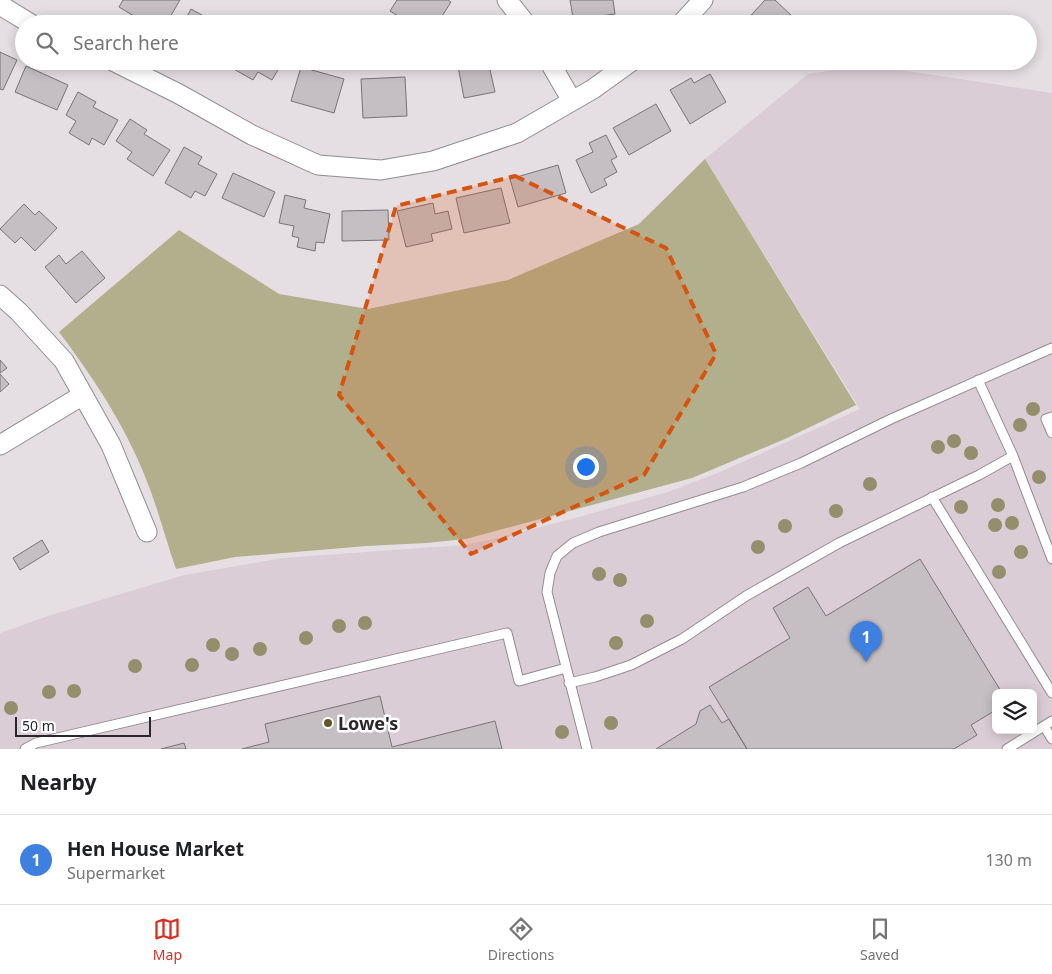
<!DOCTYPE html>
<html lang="en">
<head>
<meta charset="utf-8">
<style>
  :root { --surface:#fff; --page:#f6f6f6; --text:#202124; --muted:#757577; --line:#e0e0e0; --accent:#d93025 }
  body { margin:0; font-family:"Noto Sans",sans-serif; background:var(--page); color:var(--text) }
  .controls { position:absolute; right:15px; bottom:15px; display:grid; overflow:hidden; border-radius:8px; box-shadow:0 2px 12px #0003 }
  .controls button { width:45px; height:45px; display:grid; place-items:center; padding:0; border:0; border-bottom:1px solid var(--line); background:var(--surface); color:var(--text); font:25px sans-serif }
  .scale { position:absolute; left:15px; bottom:12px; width:136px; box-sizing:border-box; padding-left:5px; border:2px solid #2a2729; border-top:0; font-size:14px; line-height:18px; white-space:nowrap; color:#2a2729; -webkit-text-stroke:4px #fff; paint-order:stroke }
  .you { position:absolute; left:585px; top:466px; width:18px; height:18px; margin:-12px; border:4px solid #fff; border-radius:50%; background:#1a73e8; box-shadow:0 0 0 8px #1a73e833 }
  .badge { display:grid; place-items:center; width:32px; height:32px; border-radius:50%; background:var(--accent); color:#fff; font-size:16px; font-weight:700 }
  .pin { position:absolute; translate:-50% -41px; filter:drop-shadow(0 1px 2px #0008) }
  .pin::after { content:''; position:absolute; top:26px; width:18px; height:15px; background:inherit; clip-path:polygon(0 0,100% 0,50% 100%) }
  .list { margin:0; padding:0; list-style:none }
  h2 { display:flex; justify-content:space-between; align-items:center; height:65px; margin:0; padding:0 20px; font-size:21px }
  h2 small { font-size:16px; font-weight:400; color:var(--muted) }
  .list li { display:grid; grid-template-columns:32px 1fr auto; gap:15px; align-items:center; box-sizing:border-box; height:90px; padding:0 20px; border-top:1px solid var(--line) }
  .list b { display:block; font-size:19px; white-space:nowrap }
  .list p { margin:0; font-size:16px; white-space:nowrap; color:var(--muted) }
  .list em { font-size:16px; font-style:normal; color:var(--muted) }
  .icon { flex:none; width:28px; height:28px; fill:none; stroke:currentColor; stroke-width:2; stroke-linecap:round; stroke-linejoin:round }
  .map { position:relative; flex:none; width:1052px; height:749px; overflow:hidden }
  .search { position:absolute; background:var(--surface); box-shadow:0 2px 12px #0003; left:15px; right:15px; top:15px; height:55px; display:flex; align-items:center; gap:12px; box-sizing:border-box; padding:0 18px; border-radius:28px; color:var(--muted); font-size:19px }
  .sheet { height:155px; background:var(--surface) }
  nav { display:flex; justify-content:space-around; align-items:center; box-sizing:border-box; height:70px; border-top:1px solid var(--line); background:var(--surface); font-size:14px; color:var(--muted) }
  nav a { display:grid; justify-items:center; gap:2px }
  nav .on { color:var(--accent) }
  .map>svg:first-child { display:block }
  .built { fill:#dbcdd5; fill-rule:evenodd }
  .green { fill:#b2b08c }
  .building { fill:#c5bfc3; stroke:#797377 }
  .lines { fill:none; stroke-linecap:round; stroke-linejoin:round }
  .lane-casing { stroke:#918c8f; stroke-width:11 }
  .street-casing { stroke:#918c8f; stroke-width:21 }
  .lane { stroke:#fff; stroke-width:9 }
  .street { stroke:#fff; stroke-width:19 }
  .tree { fill:#948e6c }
  .marked { fill:#d5540f; fill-opacity:0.2; stroke:#d5540f; stroke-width:4; stroke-dasharray:10 6; stroke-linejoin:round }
  .poi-dot { fill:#5e5926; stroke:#fff; stroke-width:2 }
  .labels { text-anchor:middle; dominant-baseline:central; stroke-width:5; stroke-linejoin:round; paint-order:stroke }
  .poi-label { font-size:18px; font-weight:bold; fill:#2a2729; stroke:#fff; text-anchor:start }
</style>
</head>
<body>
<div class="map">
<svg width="1052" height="749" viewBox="0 0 1052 749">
  <rect width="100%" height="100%" fill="#e5dee2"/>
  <path class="built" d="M867,65L1052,93V749H0V633L48,616L184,575L283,558L463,545L493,539L575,518L668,492L720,472L860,409L705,159L808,74ZM996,693H1033V730H996Z"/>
  <path class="green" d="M705,159L856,405L785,439L692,478L466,539L426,543L366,546L235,557L176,569C167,543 160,517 151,492C130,433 96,381 59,332L179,230L279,294L368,309L508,280L639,224Z"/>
  <path class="building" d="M123,0H180L166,24H147L119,7Z
    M397,0H448L451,2L437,24H411L390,11Z
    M570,0H613L615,14L600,16L602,24H574Z
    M765,0H775L793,17L787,24H743Z
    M191,9L218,24H183Z
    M0,52L17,60L3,90L0,89Z
    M236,61H283L272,80L258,72L253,80L232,68Z
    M457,61H488L495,92L464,98Z
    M26,66L68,85L57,110L15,92Z
    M301,67L344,79L334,113L291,101Z
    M710,74L726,102L690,124L670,90L691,78L694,83Z
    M405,77L407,116L363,118L361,79Z
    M78,92L96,102L93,107L118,120L104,145L92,138L89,145L69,133L76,121L66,115Z
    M656,104L671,131L629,155L613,128Z
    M130,119L147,130L144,134L170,150L153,176L127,159L132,152L116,141Z
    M606,135L617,157L611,160L617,172L604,179L607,185L591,193L576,160L593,152L589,143Z
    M184,147L202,157L198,164L217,174L205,196L195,191L191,198L165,183Z
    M558,165L566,193L518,207L510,179Z
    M233,173L275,192L264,217L222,198Z
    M501,188L510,223L464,233L456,198Z
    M285,195L306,200L304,208L330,214L324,243L316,242L315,251L297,247L299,238L292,236L294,226L279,223Z
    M433,203L435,214L448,211L452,229L431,234L433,241L406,247L397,211Z
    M24,204L35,215L39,211L57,228L35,251L21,237L15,243L0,229Z
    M388,210L389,240L342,241V211Z
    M82,251L105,278L76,303L45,267L59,255L66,264Z
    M0,360L7,368L0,373Z
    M0,374L9,384L0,392Z
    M42,540L49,552L20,570L13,558Z
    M920,559L1002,693H996V710L971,725L977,735L954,749H747L709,687L790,638L773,608L808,587L826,616Z
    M380,696L392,747L495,721L502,749H242L269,742L265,724Z
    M710,705L722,723L729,719L747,749H656L696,724L700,711Z
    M184,743L186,749H161Z"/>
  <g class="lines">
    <g class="lane-casing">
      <path id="lane" d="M978,380L1013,456L1052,559
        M1052,417L1046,419L1052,433
        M932,497L1052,693
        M569,683L595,677L631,665L682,639L746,596L839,543L979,475L1013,456
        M1044,726L1052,739
        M25,749L36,743L507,633L519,681L566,668
        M587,749L547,592L550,573L557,556L573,543L599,532L743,487L801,463L891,419L1052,348
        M1007,749L1052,721"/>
    </g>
    <g class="street-casing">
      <path id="street" d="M507,0L526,24
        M0,5L31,24
        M681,24L703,0
        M113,61L179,94L252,135L318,165L381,170L433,161L517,133L593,89L632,61
        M549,61L572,101
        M0,295L19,312L64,361L111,445L147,532
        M0,445L83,395"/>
    </g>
    <use href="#lane" class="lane"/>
    <use href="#street" class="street"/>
  </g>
  <g class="tree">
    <circle cx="1033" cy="409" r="7"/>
    <circle cx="1020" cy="425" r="7"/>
    <circle cx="954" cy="441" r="7"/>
    <circle cx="938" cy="447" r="7"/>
    <circle cx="971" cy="453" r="7"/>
    <circle cx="1039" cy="477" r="7"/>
    <circle cx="870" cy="484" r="7"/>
    <circle cx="998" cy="505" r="7"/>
    <circle cx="961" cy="507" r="7"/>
    <circle cx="836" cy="511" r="7"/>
    <circle cx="1012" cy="523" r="7"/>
    <circle cx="995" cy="525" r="7"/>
    <circle cx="785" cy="526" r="7"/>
    <circle cx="758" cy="547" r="7"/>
    <circle cx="1021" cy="552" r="7"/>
    <circle cx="999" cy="572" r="7"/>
    <circle cx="599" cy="574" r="7"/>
    <circle cx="620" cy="580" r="7"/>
    <circle cx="647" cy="621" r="7"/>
    <circle cx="365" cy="623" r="7"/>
    <circle cx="339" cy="626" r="7"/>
    <circle cx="306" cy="638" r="7"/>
    <circle cx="616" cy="643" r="7"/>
    <circle cx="213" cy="645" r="7"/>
    <circle cx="260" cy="649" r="7"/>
    <circle cx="232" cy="654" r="7"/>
    <circle cx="192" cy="665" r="7"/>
    <circle cx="135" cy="666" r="7"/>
    <circle cx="74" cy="691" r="7"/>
    <circle cx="49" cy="692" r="7"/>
    <circle cx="11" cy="708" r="7"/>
    <circle cx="611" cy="723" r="7"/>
    <circle cx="562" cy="732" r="7"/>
  </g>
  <path class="marked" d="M515,176L666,248L716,354L644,475L471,554L339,395L396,206Z"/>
  <circle class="poi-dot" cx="328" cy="723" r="5"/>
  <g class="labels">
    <g class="poi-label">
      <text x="338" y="723">Lowe's</text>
    </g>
  </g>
</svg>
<div class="controls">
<button><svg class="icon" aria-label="layers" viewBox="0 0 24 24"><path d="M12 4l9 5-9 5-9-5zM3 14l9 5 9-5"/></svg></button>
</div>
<div class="scale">50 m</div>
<div class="you"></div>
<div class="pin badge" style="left:866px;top:662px;background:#3f7fe0">1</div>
<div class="search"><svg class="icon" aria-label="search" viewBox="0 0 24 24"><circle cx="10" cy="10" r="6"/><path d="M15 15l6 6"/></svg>Search here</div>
</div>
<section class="sheet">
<h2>Nearby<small></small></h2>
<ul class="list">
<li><span class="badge" style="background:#3f7fe0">1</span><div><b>Hen House Market</b><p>Supermarket</p></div><em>130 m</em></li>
</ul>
</section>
<nav>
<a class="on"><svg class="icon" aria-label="map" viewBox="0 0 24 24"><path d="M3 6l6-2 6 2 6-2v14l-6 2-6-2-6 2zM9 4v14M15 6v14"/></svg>Map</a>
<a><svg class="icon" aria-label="directions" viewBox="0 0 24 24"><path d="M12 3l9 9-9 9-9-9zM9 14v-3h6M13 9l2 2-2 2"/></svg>Directions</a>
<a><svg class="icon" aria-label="saved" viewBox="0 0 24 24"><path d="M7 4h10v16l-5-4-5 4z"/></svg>Saved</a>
</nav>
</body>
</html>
